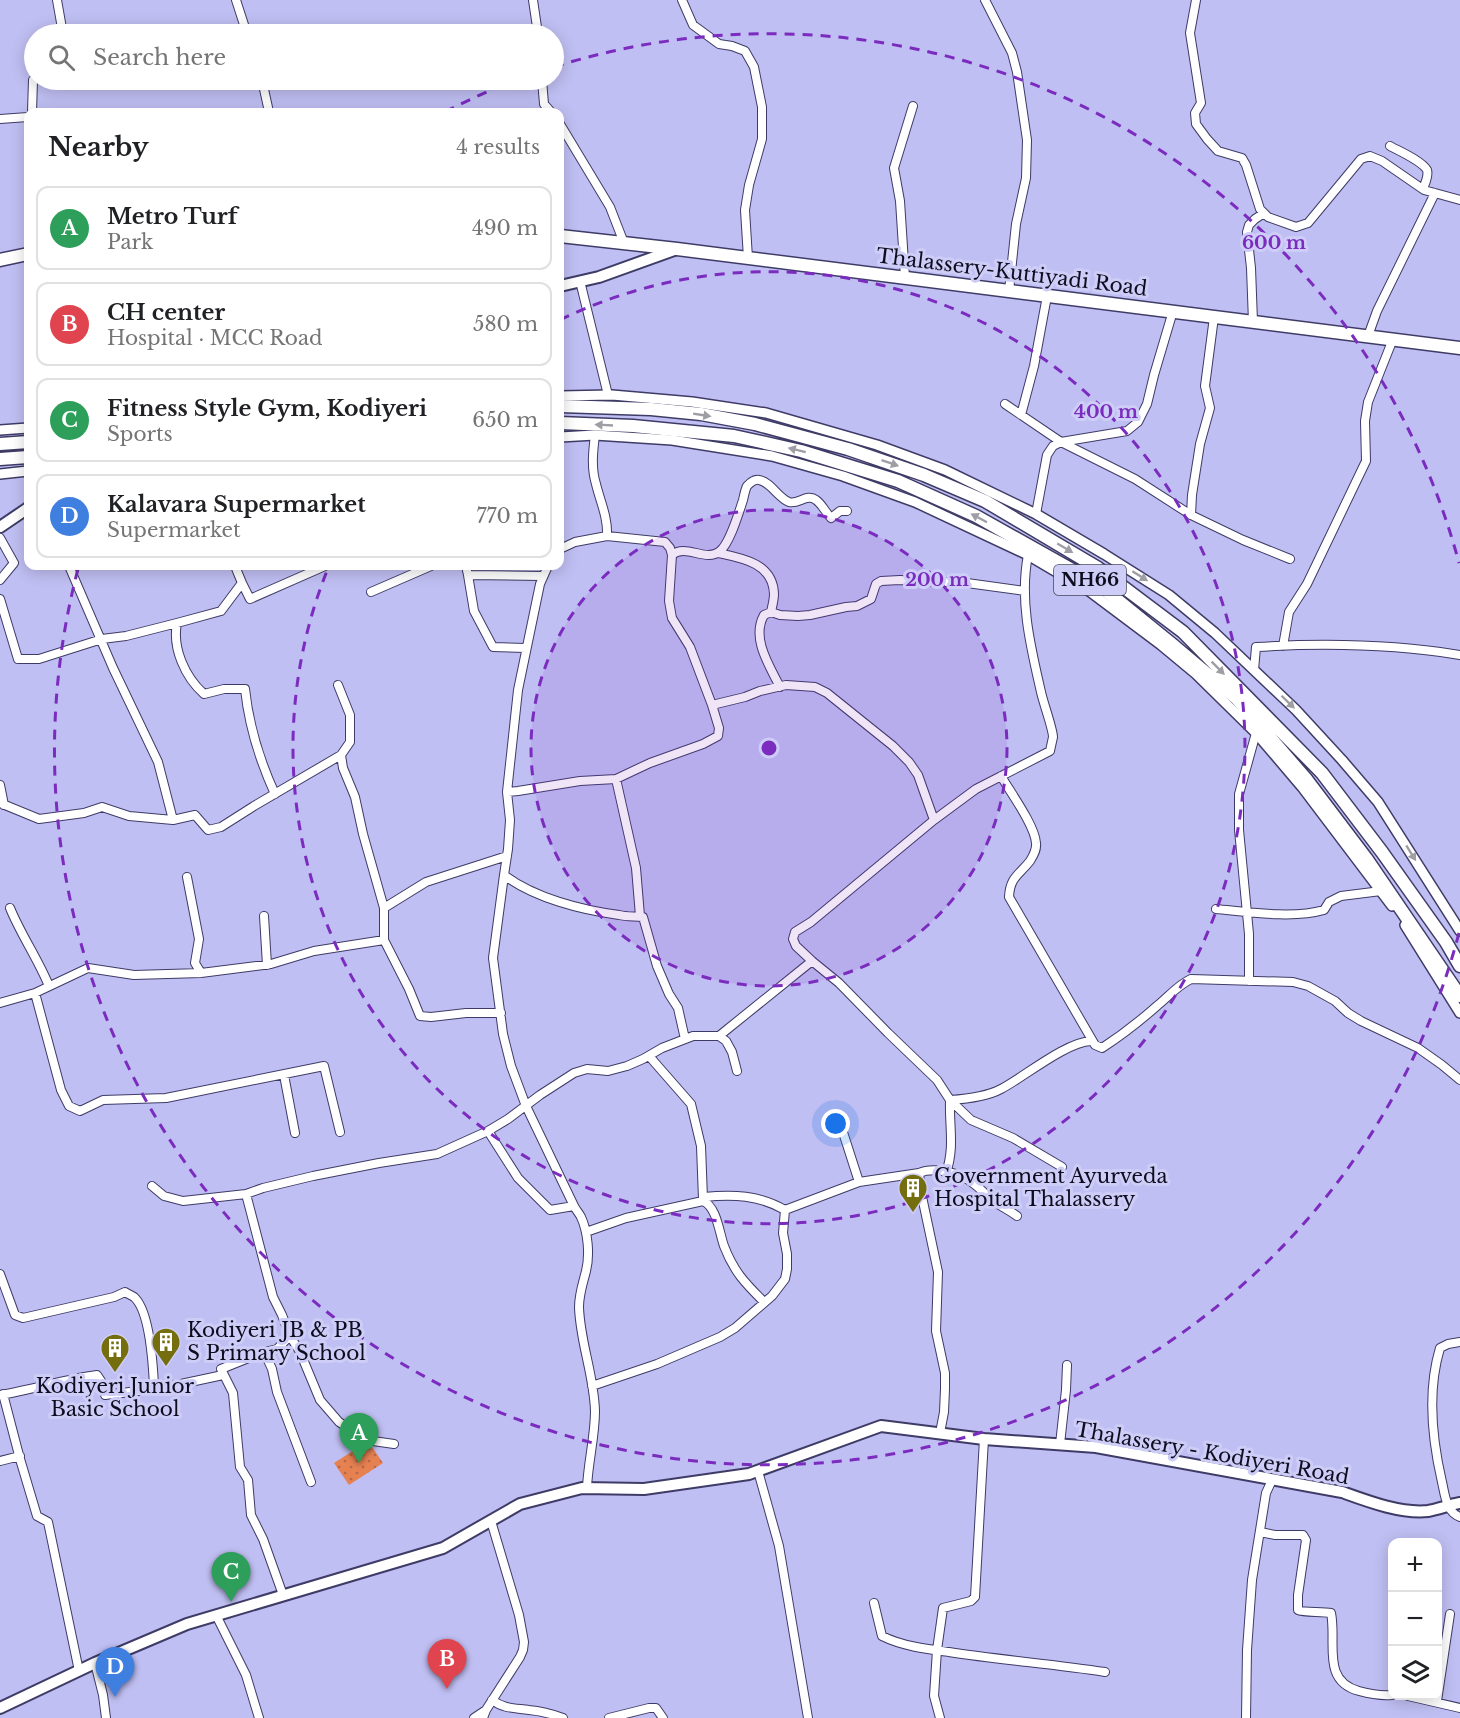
<!DOCTYPE html>
<html lang="en">
<head>
<meta charset="utf-8">
<style>
  :root { --surface:#fff; --page:#f2f2f2; --text:#202124; --muted:#757577; --line:#e0e0e0; --accent:#756e0e }
  body { margin:0; font-family:"Libre Baskerville",serif; background:var(--page); color:var(--text) }
  .controls { position:absolute; right:18px; bottom:18px; display:grid; overflow:hidden; border-radius:12px; box-shadow:0 3px 15px #0003 }
  .controls button { width:54px; height:54px; display:grid; place-items:center; padding:0; border:0; border-bottom:2px solid var(--line); background:var(--surface); color:var(--text); font:30px sans-serif }
  .you { position:absolute; left:836px; top:1124px; width:21px; height:21px; margin:-15px; border:4px solid #fff; border-radius:50%; background:#1a73e8; box-shadow:0 0 0 9px #1a73e833 }
  .badge { display:grid; place-items:center; width:39px; height:39px; border-radius:50%; background:var(--accent); color:#fff; font-size:20px; font-weight:700 }
  .pin { position:absolute; translate:-50% -50px; filter:drop-shadow(0 2px 3px #0008) }
  .pin::after { content:''; position:absolute; top:32px; width:21px; height:18px; background:inherit; clip-path:polygon(0 0,100% 0,50% 100%) }
  .list { margin:0; padding:0; list-style:none }
  h2 { display:flex; justify-content:space-between; align-items:center; height:78px; margin:0; padding:0 24px; font-size:26px }
  h2 small { font-size:20px; font-weight:400; color:var(--muted) }
  .list li { display:grid; grid-template-columns:39px 1fr auto; gap:18px; align-items:center; box-sizing:border-box; height:84px; margin:0 12px 12px; padding:0 12px; border:2px solid var(--line); border-radius:12px }
  .list b { display:block; font-size:22px; white-space:nowrap }
  .list p { margin:0; font-size:20px; white-space:nowrap; color:var(--muted) }
  .list em { font-size:20px; font-style:normal; color:var(--muted) }
  .icon { flex:none; width:33px; height:33px; fill:none; stroke:currentColor; stroke-width:2; stroke-linecap:round; stroke-linejoin:round }
  .map { position:relative; flex:none; width:1460px; height:1718px; overflow:hidden }
  .search { position:absolute; background:var(--surface); box-shadow:0 3px 15px #0003; left:24px; top:24px; width:540px; height:66px; display:flex; align-items:center; gap:15px; box-sizing:border-box; padding:0 21px; border-radius:33px; color:var(--muted); font-size:22px }
  .panel { position:absolute; background:var(--surface); box-shadow:0 3px 15px #0003; left:24px; top:108px; width:540px; height:462px; border-radius:12px }
  .map>svg:first-child { display:block }
  .park { fill:url(#park-dots) }
  .lines { fill:none; stroke-linecap:round; stroke-linejoin:round }
  .minor-casing { stroke:#3e3b66; stroke-width:10 }
  .tertiary-casing { stroke:#3e3b66; stroke-width:12 }
  .secondary-casing { stroke:#3e3b66; stroke-width:14 }
  .primary-casing { stroke:#3e3b66; stroke-width:15 }
  .trunk-casing { stroke:#3e3b66; stroke-width:15 }
  .minor { stroke:#fff; stroke-width:8 }
  .tertiary { stroke:#fff; stroke-width:9 }
  .secondary { stroke:#fff; stroke-width:10 }
  .primary { stroke:#fff; stroke-width:12 }
  .trunk { stroke:#fff; stroke-width:12 }
  .oneway { fill:#9f9ea5 }
  .ring { fill:none; stroke:#7b2cbf; stroke-width:3; stroke-dasharray:10 8 }
  .labels { text-anchor:middle; dominant-baseline:central; stroke-width:6; stroke-linejoin:round; paint-order:stroke }
  .shield { fill:#cdcdf7; stroke:#474760; stroke-width:1.5 }
  .shield-label { font-size:18px; font-weight:bold; fill:#0e0d1f }
  .street-label { font-size:20px; fill:#0e0d1f; stroke:#cdcdf7 }
  .poi-label { font-size:20px; fill:#0e0d1f; stroke:#cdcdf7; text-anchor:start }
  .centre { fill:#7b2cbf; stroke:#cdcdf7; stroke-width:3 }
  .ring-label { font-size:18px; text-anchor:middle; font-weight:bold; fill:#7b2cbf; stroke:#cdcdf7; stroke-width:6; stroke-linejoin:round; paint-order:stroke }
</style>
</head>
<body>
<div class="map">
<svg width="1460" height="1718" viewBox="0 0 1460 1718">
  <defs>
    <pattern id="park-dots" width="8" height="8" patternUnits="userSpaceOnUse" patternTransform="scale(1.5)"><rect width="8" height="8" fill="#e68152"/><path d="M2 2h.1M6 6h.1" fill="none" stroke="#b96843" stroke-width="1.8" stroke-linecap="round"/></pattern>
  </defs>
  <rect width="100%" height="100%" fill="#c0bff3"/>
  <path class="park" d="M368,1441L383,1463L349,1485L334,1463Z"/>
  <g class="lines">
    <g class="minor-casing">
      <path id="minor" d="M57,0L63,34
        M236,0L247,34
        M533,0L538,34
        M682,0L693,25L719,44L732,46L745,51L754,67L762,107V139L749,185L745,210L748,258
        M985,0L1012,53L1017,72L1027,140L1026,178L1016,224L1009,291
        M1196,0L1190,33L1201,103L1195,113L1196,124L1207,139L1218,151L1242,158L1246,165L1260,209L1268,217L1296,227L1308,223L1361,159L1370,156L1382,161L1424,190L1460,200
        M262,80L269,112
        M542,80L544,104L551,112
        M32,112L33,80H35
        M0,119L28,117
        M560,124L610,207L624,243
        M1390,146C1399,151 1422,161 1427,170C1429,176 1425,183 1423,189
        M905,278L900,201L894,168L913,106
        M580,281L608,395
        M1253,322L1251,268L1247,232L1249,225L1255,219L1264,213
        M1368,336L1377,311L1435,193
        M1005,404L1061,442L1135,479L1191,515L1243,540L1290,559
        M1021,415L1034,366L1047,296
        M847,511H840L831,518C826,513 822,504 816,500C807,493 798,505 789,502C778,498 771,482 759,480C754,479 750,483 747,486C745,490 744,496 743,500C739,512 730,543 720,551C706,563 686,543 672,555L669,601L672,618L690,647L712,705L745,697L760,691L786,685L815,687L827,693L893,746L909,762L918,775L934,820
        M1036,514L1047,455L1053,446L1061,442L1127,431L1138,422L1147,404L1154,375L1173,311
        M1191,515L1192,495L1200,444L1210,408L1205,386L1214,317
        M607,536L665,542L670,548L672,555
        M0,538L14,563L0,580
        M560,549L575,542L607,536C608,517 600,501 596,484C591,468 593,451 595,435
        M718,553C742,558 773,563 774,594C774,600 772,607 771,612
        M1028,555C1019,601 1031,648 1041,692C1043,702 1053,729 1053,737C1052,742 1051,746 1050,751L976,789L934,820L811,922L795,932L793,939L796,946L812,961L839,983L888,1033L937,1080L950,1100L971,1120L1013,1138L1062,1167
        M69,566L113,668L158,762L173,820L195,815L208,830L221,827L254,806L341,755
        M466,566L468,575L543,576
        M548,566L540,584L518,690L507,792L510,820L508,849L504,875C534,898 582,910 619,915C627,917 635,916 643,917L657,966L669,994L678,1008L685,1039
        M468,575L474,611L493,647L526,648
        M242,583L250,599L325,566H324
        M371,592L431,566
        M0,599L18,659H39L102,639L126,636L177,623L221,611L242,583L235,566
        M177,623C172,648 185,677 204,694L224,689H245C249,727 259,759 275,794
        M1283,646L1289,612L1307,584L1366,461L1365,421L1368,402L1393,339
        M1254,670L1256,647C1323,643 1393,644 1460,655
        M338,685L350,715V742L341,755L343,768L355,797L363,834L384,908
        M780,687C769,665 751,638 764,615L771,612L780,615L798,616L810,615L846,607L857,606L871,599L876,584L881,581L900,580L967,583L1025,591
        M1001,776C1011,793 1035,826 1036,843C1037,850 1033,856 1030,861C1019,875 1010,877 1009,897L1095,1045L1102,1048C1122,1035 1140,1021 1158,1005C1169,996 1178,985 1191,979L1293,982L1308,986L1335,1001L1348,1013L1361,1021L1418,1048L1442,1065L1460,1080
        M616,779L636,868L640,916
        M0,785L4,805
        M507,792L518,791L580,781L616,779L650,763L703,744L718,736L719,728L712,705
        M0,803L39,819L84,813L102,807L129,816L173,820
        M504,875L493,958L503,1034L511,1066L526,1106L574,1206
        M187,877L199,939L195,963L201,973
        M10,908C21,935 38,959 49,986
        M1216,909C1248,912 1293,919 1324,910L1329,902L1341,896L1381,891
        M264,916L267,965
        M384,940L409,989L420,1016L431,1017L466,1013H501
        M1249,981V934L1239,830V794L1256,733
        M35,993L61,1090L69,1106L80,1111L103,1100L166,1098L324,1066L340,1132
        M0,1003L35,993L88,968L134,975L201,973L271,964L314,951L384,940V908L426,882L507,856
        M719,1036L812,961
        M649,1056L691,1104L701,1146L703,1199
        M284,1075L295,1133
        M950,1100C966,1099 986,1097 1001,1089C1024,1077 1066,1042 1091,1041
        M841,1126L859,1182
        M946,1173C955,1147 949,1126 950,1100
        M152,1186L164,1196L183,1201L246,1194L263,1188L313,1176L379,1163L437,1154L488,1131
        M246,1194L273,1297L282,1315L290,1336L277,1349L261,1353L221,1369L233,1393L240,1467L248,1480L251,1515L263,1539L283,1595
        M704,1197C733,1194 759,1195 785,1210L859,1182L919,1173
        M586,1232L626,1218L703,1201C717,1207 719,1232 724,1246C734,1272 745,1283 764,1302
        M0,1274L15,1315L23,1318L114,1297L125,1292C128,1294 131,1295 134,1297C150,1311 153,1365 154,1386
        M290,1336L300,1352L320,1400L339,1422L366,1440L394,1444
        M1460,1342L1448,1344L1440,1348C1427,1391 1432,1439 1442,1482C1445,1495 1446,1512 1460,1517
        M261,1353L267,1358L272,1369L277,1392L311,1482
        M592,1386L657,1364L720,1337L735,1328L772,1296L785,1279L787,1269V1254L783,1233L785,1210
        M3,1394L20,1459L37,1516L48,1522L79,1671
        M0,1395C33,1390 64,1379 97,1375L101,1381L105,1395L138,1391L154,1386L167,1387L223,1375
        M940,1433L944,1412L945,1389V1373L936,1331L938,1272L921,1192L919,1173C933,1167 958,1172 970,1181C978,1186 985,1194 992,1200C1000,1206 1009,1210 1017,1216
        M1060,1444L1066,1390L1067,1365
        M0,1461L20,1456
        M758,1471L779,1546L808,1718
        M587,1488C588,1462 595,1437 595,1411C594,1375 580,1342 579,1307C579,1294 583,1283 586,1271C590,1255 588,1232 581,1217C579,1213 576,1210 574,1206L550,1210L518,1178L488,1131L508,1119L540,1095L574,1073L587,1069L608,1071L627,1066L643,1059L662,1048L693,1036H719L726,1041L732,1052L737,1071
        M1260,1532L1275,1535H1303L1306,1540L1298,1595V1610C1304,1613 1322,1611 1331,1613C1337,1642 1321,1681 1359,1691C1370,1694 1381,1696 1392,1695
        M874,1603L882,1636C902,1646 926,1649 949,1652C1000,1660 1053,1664 1105,1672
        M216,1615L246,1675L259,1718
        M95,1663L103,1695L106,1718
        M1408,1696L1460,1708
        M492,1700C504,1709 515,1708 529,1710C541,1711 552,1714 563,1718
        M1437,1701L1450,1614
        M474,1718L486,1710
        M483,1718L486,1710L520,1657L523,1650L524,1642L519,1615L491,1521
        M609,1718L649,1708H656L663,1718
        M940,1718L934,1696L937,1650L943,1608L971,1601L975,1597L984,1439
        M1246,1718L1247,1650L1252,1580L1266,1493L1272,1480"/>
    </g>
    <g class="tertiary-casing">
      <path id="tertiary" d="M560,396L612,395L692,402L766,413L877,445L945,470L1036,514L1104,554L1169,595L1215,633L1296,710L1342,760L1378,802L1460,931
        M0,430L28,428
        M560,437L595,435L672,440L772,456L843,476L915,502L1028,555L1089,591L1161,645L1196,674L1256,733L1302,787L1392,906
        M0,474L28,471
        M1405,925L1460,1013"/>
    </g>
    <g class="secondary-casing">
      <path id="secondary" d="M560,286L599,277L677,249
        M0,527L28,508
        M0,1708L95,1663L187,1624L443,1548L520,1504L582,1488L644,1489L749,1474L881,1426L984,1439L1096,1447L1342,1492C1367,1501 1401,1514 1428,1511C1439,1509 1449,1505 1460,1503"/>
    </g>
    <g class="primary-casing">
      <path id="primary" d="M560,236L677,249L1460,348
        M0,260L28,254"/>
    </g>
    <g class="trunk-casing">
      <path id="trunk" d="M560,406L651,409L701,414L755,424L848,449L924,475L985,501L1098,568L1183,632L1322,773L1382,852L1446,942L1460,966
        M560,423L633,426L734,436L801,451L898,481L976,516L1099,585L1173,645L1237,699L1307,780L1366,858L1460,996
        M0,444L28,442
        M0,459L28,457"/>
    </g>
    <use href="#minor" class="minor"/>
    <use href="#tertiary" class="tertiary"/>
    <use href="#secondary" class="secondary"/>
    <use href="#primary" class="primary"/>
    <use href="#trunk" class="trunk"/>
  </g>
  <defs><path id="oneway-solid" d="M-6-.8H1V-3.2L6.5 0L1 3.2V.8H-6Z" transform="scale(1.5)"/></defs>
  <g class="oneway">
    <use href="#oneway-solid" transform="translate(702 415) rotate(9)"/>
    <use href="#oneway-solid" transform="translate(604 425) rotate(-177)"/>
    <use href="#oneway-solid" transform="translate(797 450) rotate(-166)"/>
    <use href="#oneway-solid" transform="translate(890 463) rotate(19)"/>
    <use href="#oneway-solid" transform="translate(979 518) rotate(-152)"/>
    <use href="#oneway-solid" transform="translate(1065 548) rotate(30)"/>
    <use href="#oneway-solid" transform="translate(1140 576) rotate(32)"/>
    <use href="#oneway-solid" transform="translate(1218 668) rotate(45)"/>
    <use href="#oneway-solid" transform="translate(1288 702) rotate(44)"/>
    <use href="#oneway-solid" transform="translate(1411 853) rotate(58)"/>
  </g>
  <circle cx="769" cy="748" r="238" fill="#7b2cbf" fill-opacity=".12"/>
  <g class="ring">
    <circle cx="769" cy="748" r="238"/>
    <path d="M560 320A476 476 0 1 1 329 566"/>
    <path d="M1459 933A714 714 0 0 1 78 569M445 112A714 714 0 0 1 513 81M554 67A714 714 0 0 1 1459 563"/>
  </g>
  <defs>
    <g id="building-pin" transform="scale(1.5)"><path d="M0 17L-7.5 6A9.5 9.5 0 1 1 7.5 6Z" fill="#756e0e" stroke="#cdcdf7"/><path d="M-4-6H4V6H1V3H-1V6H-4ZM-2.5-4.3h1.7v1.8h-1.7ZM.8-4.3h1.7v1.8H.8ZM-2.5-1h1.7V.8h-1.7ZM.8-1h1.7V.8H.8Z" fill="#fff"/></g>
  </defs>
  <g fill-rule="evenodd">
    <use href="#building-pin" x="913" y="1188"/>
    <use href="#building-pin" x="166" y="1342"/>
    <use href="#building-pin" x="115" y="1348"/>
  </g>
  <g class="labels">
    <rect class="shield" x="1054" y="565" width="72" height="30" rx="4.5"/>
    <g class="shield-label">
      <text x="1090" y="580">NH66</text>
    </g>
    <g class="street-label">
      <text transform="translate(1012 272) rotate(7)">Thalassery-Kuttiyadi Road</text>
      <text transform="translate(1212 1453) rotate(10)">Thalassery - Kodiyeri Road</text>
    </g>
    <g class="poi-label">
      <text x="934" y="1176">Government Ayurveda<tspan x="934" dy="23">Hospital Thalassery</tspan></text>
      <text x="187" y="1330">Kodiyeri JB &amp; PB<tspan x="187" dy="23">S Primary School</tspan></text>
      <text x="115" y="1386" text-anchor="middle">Kodiyeri Junior<tspan x="115" dy="23">Basic School</tspan></text>
    </g>
  </g>
  <circle cx="769" cy="748" r="9" class="centre"/>
  <g class="ring-label">
    <text x="1274" y="249">600 m</text>
    <text x="1106" y="418">400 m</text>
    <text x="937" y="586">200 m</text>
  </g>
</svg>
<div class="controls">
<button>+</button>
<button>−</button>
<button><svg class="icon" aria-label="layers" viewBox="0 0 24 24"><path d="M12 4l9 5-9 5-9-5zM3 14l9 5 9-5"/></svg></button>
</div>
<div class="you"></div>
<div class="pin badge" style="left:359px;top:1463px;background:#2e9e5b">A</div>
<div class="pin badge" style="left:447px;top:1689px;background:#e0444e">B</div>
<div class="pin badge" style="left:231px;top:1602px;background:#2e9e5b">C</div>
<div class="pin badge" style="left:115px;top:1697px;background:#3f7fe0">D</div>
<div class="search"><svg class="icon" aria-label="search" viewBox="0 0 24 24"><circle cx="10" cy="10" r="6"/><path d="M15 15l6 6"/></svg>Search here</div>
<section class="panel">
<h2>Nearby<small>4 results</small></h2>
<ul class="list">
<li><span class="badge" style="background:#2e9e5b">A</span><div><b>Metro Turf</b><p>Park</p></div><em>490 m</em></li>
<li><span class="badge" style="background:#e0444e">B</span><div><b>CH center</b><p>Hospital · MCC Road</p></div><em>580 m</em></li>
<li><span class="badge" style="background:#2e9e5b">C</span><div><b>Fitness Style Gym, Kodiyeri</b><p>Sports</p></div><em>650 m</em></li>
<li><span class="badge" style="background:#3f7fe0">D</span><div><b>Kalavara Supermarket</b><p>Supermarket</p></div><em>770 m</em></li>
</ul>
</section>
</div>
</body>
</html>
